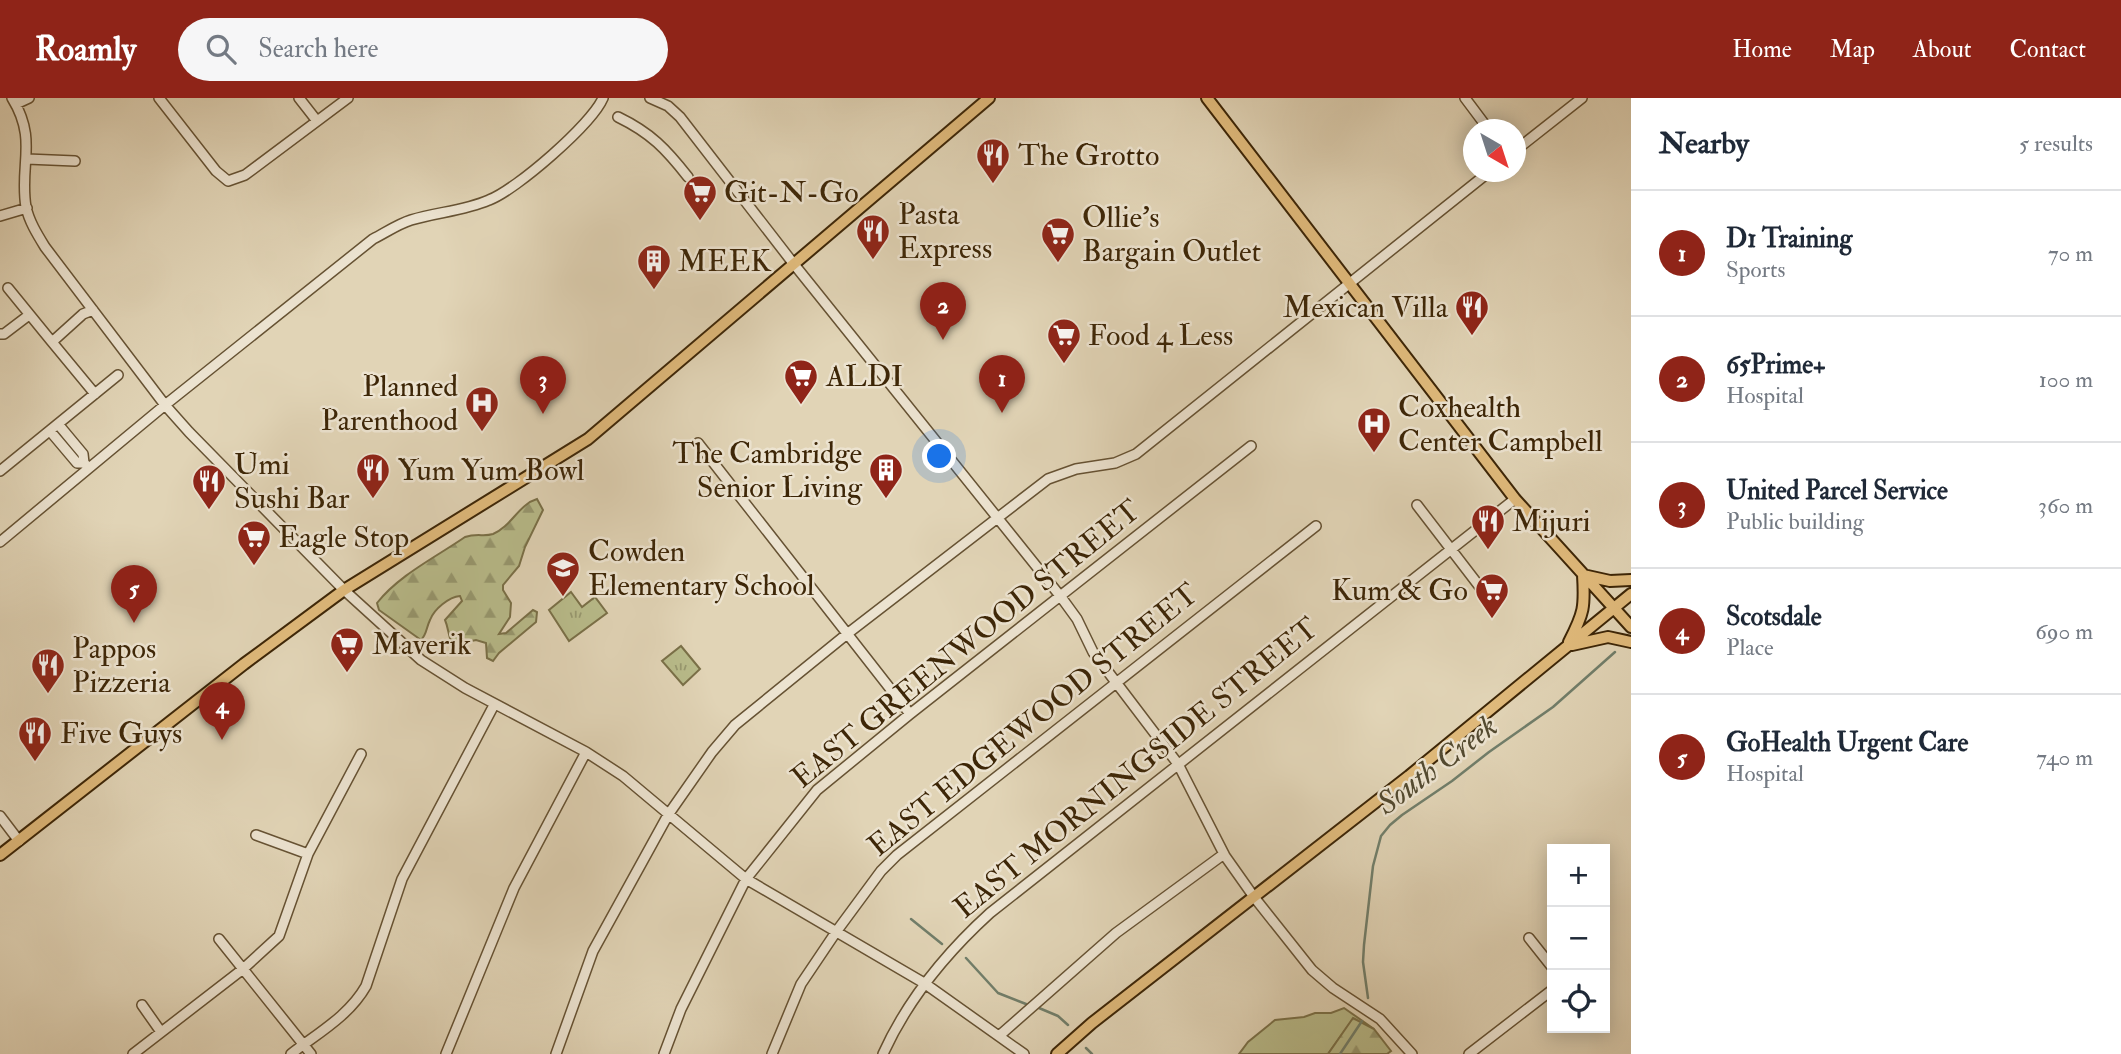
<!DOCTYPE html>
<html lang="en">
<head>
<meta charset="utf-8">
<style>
  :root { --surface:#fff; --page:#f6f6f7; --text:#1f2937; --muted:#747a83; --line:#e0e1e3; --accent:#8f2418 }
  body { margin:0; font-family:"IM FELL Double Pica",serif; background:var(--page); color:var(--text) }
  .controls { position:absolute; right:21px; bottom:21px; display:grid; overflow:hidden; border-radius:0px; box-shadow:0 4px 18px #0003 }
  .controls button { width:63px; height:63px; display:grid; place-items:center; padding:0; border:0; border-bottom:2px solid var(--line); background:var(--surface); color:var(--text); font:35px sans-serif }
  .compass { position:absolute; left:1463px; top:21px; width:63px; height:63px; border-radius:50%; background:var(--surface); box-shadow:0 4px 18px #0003; rotate:141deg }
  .you { position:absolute; left:940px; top:359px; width:24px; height:24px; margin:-18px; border:5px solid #fff; border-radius:50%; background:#1a73e8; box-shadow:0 0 0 10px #1a73e833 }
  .badge { display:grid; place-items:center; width:46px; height:46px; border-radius:50%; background:var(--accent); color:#fff; font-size:23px; font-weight:700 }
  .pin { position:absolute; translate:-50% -58px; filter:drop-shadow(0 2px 4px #0008) }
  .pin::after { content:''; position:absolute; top:37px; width:24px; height:21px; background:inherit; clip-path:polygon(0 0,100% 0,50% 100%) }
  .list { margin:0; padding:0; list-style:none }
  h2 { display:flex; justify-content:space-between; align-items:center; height:91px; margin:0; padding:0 28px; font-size:30px }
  h2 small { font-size:23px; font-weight:400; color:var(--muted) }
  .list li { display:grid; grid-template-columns:46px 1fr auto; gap:21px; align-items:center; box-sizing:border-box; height:126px; padding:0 28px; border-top:2px solid var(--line) }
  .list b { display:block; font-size:26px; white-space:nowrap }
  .list p { margin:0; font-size:23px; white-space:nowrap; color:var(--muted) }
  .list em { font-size:23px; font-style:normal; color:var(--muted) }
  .icon { flex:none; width:38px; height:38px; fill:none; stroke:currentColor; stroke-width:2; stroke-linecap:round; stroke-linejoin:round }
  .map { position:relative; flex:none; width:1631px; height:956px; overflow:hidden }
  header { display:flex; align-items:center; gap:42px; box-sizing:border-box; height:98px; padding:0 35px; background:var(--accent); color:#fff }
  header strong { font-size:33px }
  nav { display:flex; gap:38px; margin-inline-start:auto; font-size:24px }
  .search { width:490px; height:63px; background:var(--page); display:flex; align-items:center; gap:18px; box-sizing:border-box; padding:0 24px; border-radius:38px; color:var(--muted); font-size:26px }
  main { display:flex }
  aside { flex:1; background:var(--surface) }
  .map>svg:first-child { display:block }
  .green { fill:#b8bb8a; stroke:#7a7048; stroke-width:2 }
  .forest { fill:url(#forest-firs); stroke:#7a7048; stroke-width:2 }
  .park { fill:url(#park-tufts); stroke:#7a7048; stroke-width:2 }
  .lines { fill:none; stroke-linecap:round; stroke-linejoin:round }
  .stream { stroke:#717e6a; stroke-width:2.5 }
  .minor-casing { stroke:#665233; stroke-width:12 }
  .major-casing { stroke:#3d2607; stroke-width:14 }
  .minor { stroke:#ece3d0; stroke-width:9 }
  .major { stroke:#e0ba7b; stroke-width:10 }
  .labels { text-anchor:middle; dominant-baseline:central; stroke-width:5; stroke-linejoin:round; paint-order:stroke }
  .poi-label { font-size:30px; fill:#3d2607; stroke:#ece3d0; text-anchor:start }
  .street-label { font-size:30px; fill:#3d2607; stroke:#ece3d0 }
  .water-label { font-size:32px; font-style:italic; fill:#534a30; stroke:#ece3d0 }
</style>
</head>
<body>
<header>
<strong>Roamly</strong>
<div class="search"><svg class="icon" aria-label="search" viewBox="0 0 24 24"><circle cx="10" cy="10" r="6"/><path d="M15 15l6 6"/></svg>Search here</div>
<nav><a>Home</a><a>Map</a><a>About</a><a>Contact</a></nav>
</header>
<main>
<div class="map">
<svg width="1631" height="956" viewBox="0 0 1631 956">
  <defs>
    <pattern id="forest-firs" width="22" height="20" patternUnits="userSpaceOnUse" patternTransform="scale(1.75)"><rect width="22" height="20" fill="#b8bb8a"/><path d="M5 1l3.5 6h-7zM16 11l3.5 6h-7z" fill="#97986f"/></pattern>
    <pattern id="park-tufts" width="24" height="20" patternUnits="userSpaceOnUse" patternTransform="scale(1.75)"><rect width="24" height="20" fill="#b8bb8a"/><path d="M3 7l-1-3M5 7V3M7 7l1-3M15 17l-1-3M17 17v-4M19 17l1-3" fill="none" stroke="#97986f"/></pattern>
  </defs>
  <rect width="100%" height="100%" fill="#e1d4b6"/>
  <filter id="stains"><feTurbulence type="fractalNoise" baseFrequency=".00286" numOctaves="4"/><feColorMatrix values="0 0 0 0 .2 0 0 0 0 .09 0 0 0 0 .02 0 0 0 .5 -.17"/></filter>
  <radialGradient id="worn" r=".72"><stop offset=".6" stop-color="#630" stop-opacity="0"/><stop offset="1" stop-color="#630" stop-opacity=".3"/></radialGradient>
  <path class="green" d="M1344,910L1374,931L1353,921L1328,956H1239L1248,944L1275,922L1304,919L1315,915H1331Z"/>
  <path class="forest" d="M537,401L543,412L525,449L519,468L503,487V492L511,505L510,519L499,536L506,535L533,512L537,514L536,524L499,555L493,563L487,560L486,545L476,542L453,547C448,539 449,531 445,522L462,503L460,498C449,499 434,511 430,522C426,530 427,536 421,542L379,512L377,505C399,477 436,459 465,439C477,435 484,439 493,436C511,429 519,406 537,401Z
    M1353,920L1374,931L1391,953L1387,956H1328Z"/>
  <path class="park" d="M571,494L582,509L595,499L607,515L569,543L549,512Z
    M681,548L700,571L683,587L662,563Z"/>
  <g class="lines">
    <path class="stream" d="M911,821L942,846
      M966,860L998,895L1026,906
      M1368,900L1363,864L1364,847L1373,768L1381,738L1390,727L1402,717L1452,683L1489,654L1553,609L1615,554
      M1039,910L1058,918L1068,927
      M1086,950L1092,956
      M1340,956L1362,923"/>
    <g class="minor-casing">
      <path id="minor" d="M12,0C38,42 19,67 26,109C29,123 37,136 45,149L165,307L189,334L344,492L421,562L465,590L586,654L623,678L746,781L924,885L1024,956
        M159,0L216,73L228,83L245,77L348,0
        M299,0L317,23
        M650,0L668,8L680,19L793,165L1061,499L1077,521L1093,554L1178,666L1225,758L1254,799L1312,872L1333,890L1380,921L1412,956
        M1465,0L1489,32
        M16,6L29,0
        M618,19C651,35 666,51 688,79
        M1516,52L1582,0
        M27,61L75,63
        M0,118L27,110
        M8,190L52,244
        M93,212L83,216L52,244L95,296
        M0,236H4L29,217
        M58,326L83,356L84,365
        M50,333L77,365H84L89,370
        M698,345L910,616
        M0,373L118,277
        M1417,407L1483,493
        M0,444L165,307L373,141C385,135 398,126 411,122C437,114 464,113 489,102C516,92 592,26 603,0
        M0,718L19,743
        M256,737L308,756
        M1529,840L1552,869
        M219,841L311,956
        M142,907L161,934
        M999,938L1116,835L1224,756
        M133,956L243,871L279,838L308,756L361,656
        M291,956C318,935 349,918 366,888L402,781L494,607
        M446,956L514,790L586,654
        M556,956L593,853L668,717L712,654L735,627L847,536L1048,381L1076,371L1115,365L1136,356L1489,74
        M664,956L681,911L746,781L817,692L910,616L1251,348
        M772,956L801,886L836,834L881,773L897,757L1316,428
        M883,956C908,901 946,855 990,815L1515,401
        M1469,956L1552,892"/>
    </g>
    <g class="major-casing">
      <path id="major" d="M1207,0L1515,401L1631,529
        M1569,544C1584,515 1585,509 1583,477L1610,483L1631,482
        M1572,547L1608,539L1631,544
        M0,757L244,566L344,492L588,341L989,0
        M1057,956L1092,925L1409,678L1631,496"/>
    </g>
    <use href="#minor" class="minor"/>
    <use href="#major" class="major"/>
  </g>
  <defs>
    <g id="restaurant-pin" transform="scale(1.75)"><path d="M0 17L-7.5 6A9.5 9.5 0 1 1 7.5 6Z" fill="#8f2418" stroke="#ece3d0"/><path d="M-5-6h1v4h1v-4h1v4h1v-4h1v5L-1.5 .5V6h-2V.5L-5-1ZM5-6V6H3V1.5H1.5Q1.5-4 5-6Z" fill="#fff"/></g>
    <g id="supermarket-pin" transform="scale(1.75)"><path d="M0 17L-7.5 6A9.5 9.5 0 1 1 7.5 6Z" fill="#8f2418" stroke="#ece3d0"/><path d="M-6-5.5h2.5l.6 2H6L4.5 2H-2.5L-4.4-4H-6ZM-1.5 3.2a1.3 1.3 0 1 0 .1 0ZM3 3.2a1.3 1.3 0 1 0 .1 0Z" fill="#fff"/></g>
    <g id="building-pin" transform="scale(1.75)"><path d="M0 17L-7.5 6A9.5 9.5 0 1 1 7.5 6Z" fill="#8f2418" stroke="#ece3d0"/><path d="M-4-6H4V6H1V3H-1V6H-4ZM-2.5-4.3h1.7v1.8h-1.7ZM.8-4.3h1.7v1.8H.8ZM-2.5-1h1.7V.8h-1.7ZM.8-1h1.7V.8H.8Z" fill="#fff"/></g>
    <g id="hospital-pin" transform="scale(1.75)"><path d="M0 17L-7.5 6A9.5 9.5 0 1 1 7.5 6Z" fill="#8f2418" stroke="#ece3d0"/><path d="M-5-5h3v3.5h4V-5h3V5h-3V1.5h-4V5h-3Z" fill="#fff"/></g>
    <g id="school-pin" transform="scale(1.75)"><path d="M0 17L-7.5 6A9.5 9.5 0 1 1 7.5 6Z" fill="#8f2418" stroke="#ece3d0"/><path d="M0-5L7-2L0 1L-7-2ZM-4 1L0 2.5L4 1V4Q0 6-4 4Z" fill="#fff"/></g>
  </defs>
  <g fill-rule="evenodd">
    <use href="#restaurant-pin" x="993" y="57"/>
    <use href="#supermarket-pin" x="700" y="94"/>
    <use href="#restaurant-pin" x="873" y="133"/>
    <use href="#supermarket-pin" x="1058" y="136"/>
    <use href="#building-pin" x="654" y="163"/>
    <use href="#restaurant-pin" x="1472" y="209"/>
    <use href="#supermarket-pin" x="1064" y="237"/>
    <use href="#supermarket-pin" x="801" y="278"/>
    <use href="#hospital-pin" x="482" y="305"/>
    <use href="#hospital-pin" x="1374" y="326"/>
    <use href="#restaurant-pin" x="373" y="372"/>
    <use href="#building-pin" x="886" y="372"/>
    <use href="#restaurant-pin" x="209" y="383"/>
    <use href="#restaurant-pin" x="1488" y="423"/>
    <use href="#supermarket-pin" x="254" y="439"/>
    <use href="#school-pin" x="563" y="470"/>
    <use href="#supermarket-pin" x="1492" y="492"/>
    <use href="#supermarket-pin" x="347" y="546"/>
    <use href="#restaurant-pin" x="48" y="567"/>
    <use href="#restaurant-pin" x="35" y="635"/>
  </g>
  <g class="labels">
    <g class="poi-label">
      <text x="1018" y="57">The Grotto</text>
      <text x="724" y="94">Git-N-Go</text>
      <text x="898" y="116">Pasta<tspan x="898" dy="34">Express</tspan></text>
      <text x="1082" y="119">Ollie's<tspan x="1082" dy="34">Bargain Outlet</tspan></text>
      <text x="678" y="163">MEEK</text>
      <text x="1448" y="209" text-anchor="end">Mexican Villa</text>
      <text x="1088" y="237">Food 4 Less</text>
      <text x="826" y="278">ALDI</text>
      <text x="458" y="288" text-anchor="end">Planned<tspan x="458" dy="34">Parenthood</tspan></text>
      <text x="1398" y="309">Coxhealth<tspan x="1398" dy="34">Center Campbell</tspan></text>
      <text x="862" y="355" text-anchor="end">The Cambridge<tspan x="862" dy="34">Senior Living</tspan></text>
      <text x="234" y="366">Umi<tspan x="234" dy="34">Sushi Bar</tspan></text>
      <text x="398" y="372">Yum Yum Bowl</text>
      <text x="1512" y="423">Mijuri</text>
      <text x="278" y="439">Eagle Stop</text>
      <text x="588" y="453">Cowden<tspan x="588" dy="34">Elementary School</tspan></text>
      <text x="1468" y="492" text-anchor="end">Kum &amp; Go</text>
      <text x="372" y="546">Maverik</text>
      <text x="72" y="550">Pappos<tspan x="72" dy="34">Pizzeria</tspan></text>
      <text x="60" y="635">Five Guys</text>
    </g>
    <g class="street-label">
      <text transform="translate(966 546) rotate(-39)">EAST GREENWOOD STREET</text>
      <text transform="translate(1033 622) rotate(-39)">EAST EDGEWOOD STREET</text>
      <text transform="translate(1136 670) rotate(-39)">EAST MORNINGSIDE STREET</text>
    </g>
    <g class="water-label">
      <text transform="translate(1437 667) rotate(-37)">South Creek</text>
    </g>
  </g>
  <rect width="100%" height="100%" filter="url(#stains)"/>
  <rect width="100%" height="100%" fill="url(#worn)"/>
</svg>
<div class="controls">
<button>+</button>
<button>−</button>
<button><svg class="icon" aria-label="locate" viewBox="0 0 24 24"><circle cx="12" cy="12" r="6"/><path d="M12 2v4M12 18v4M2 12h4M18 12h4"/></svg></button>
</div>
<svg class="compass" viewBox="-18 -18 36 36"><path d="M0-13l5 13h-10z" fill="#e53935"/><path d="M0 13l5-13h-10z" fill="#747a83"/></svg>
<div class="you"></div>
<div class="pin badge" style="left:1002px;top:315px">1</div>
<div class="pin badge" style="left:943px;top:242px">2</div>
<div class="pin badge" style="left:543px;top:316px">3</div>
<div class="pin badge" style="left:222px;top:642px">4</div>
<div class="pin badge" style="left:134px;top:525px">5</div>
</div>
<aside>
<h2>Nearby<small>5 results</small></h2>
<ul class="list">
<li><span class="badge">1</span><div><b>D1 Training</b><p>Sports</p></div><em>70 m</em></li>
<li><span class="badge">2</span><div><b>65Prime+</b><p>Hospital</p></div><em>100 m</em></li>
<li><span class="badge">3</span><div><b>United Parcel Service</b><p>Public building</p></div><em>360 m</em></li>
<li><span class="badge">4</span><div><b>Scotsdale</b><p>Place</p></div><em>690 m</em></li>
<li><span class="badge">5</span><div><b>GoHealth Urgent Care</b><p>Hospital</p></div><em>740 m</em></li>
</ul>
</aside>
</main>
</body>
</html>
